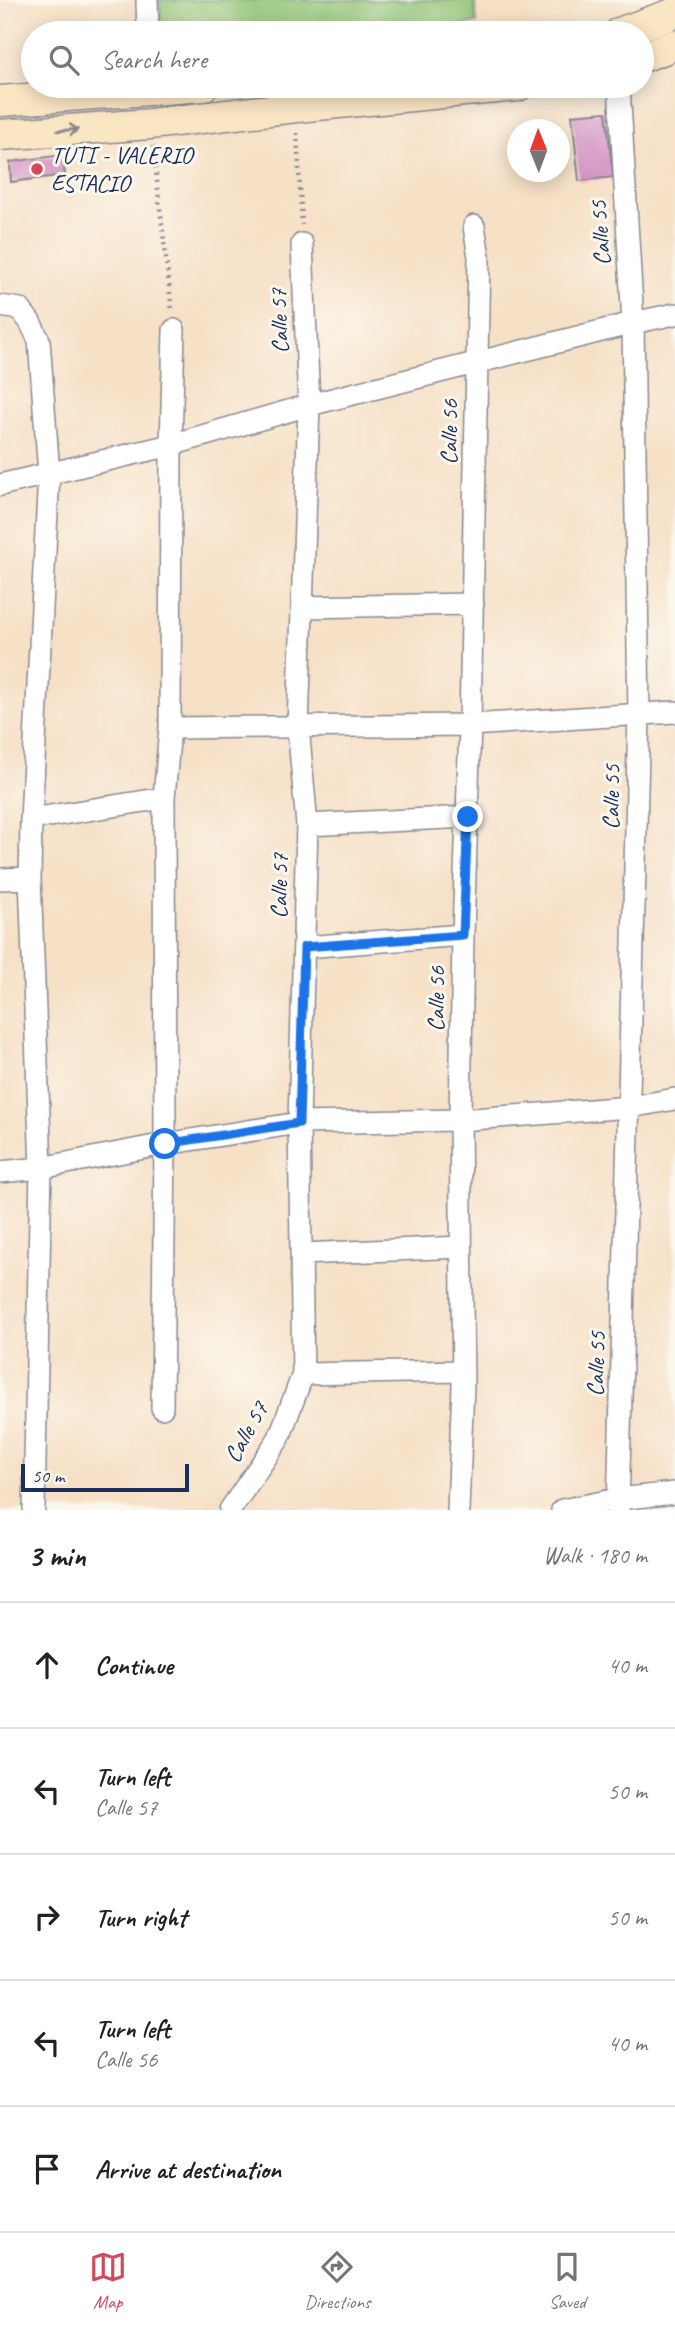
<!DOCTYPE html>
<html lang="en">
<head>
<meta charset="utf-8">
<style>
  :root { --surface:#fff; --page:#f2f2f2; --text:#222; --muted:#767676; --line:#e0e0e0; --accent:#d1495b }
  body { margin:0; font-family:Caveat,sans-serif; background:var(--page); color:var(--text) }
  .compass { position:absolute; left:507px; top:119px; width:63px; height:63px; border-radius:50%; background:var(--surface); box-shadow:0 4px 18px #0003; rotate:359deg }
  .scale { position:absolute; left:21px; bottom:18px; width:168px; box-sizing:border-box; padding-left:7px; border:4px solid #1b2f5e; border-top:0; font-size:19px; line-height:24px; white-space:nowrap; color:#1b2f5e; -webkit-text-stroke:5px #fbf7ec; paint-order:stroke }
  .stop { position:absolute; width:21px; height:21px; margin:-16px; border:5px solid #1a73e8; border-radius:50%; background:#fff }
  .stop.end { background:#1a73e8; border-color:#fff; box-shadow:0 2px 7px #0008 }
  .list { margin:0; padding:0; list-style:none }
  h2 { display:flex; justify-content:space-between; align-items:center; height:91px; margin:0; padding:0 28px; font-size:30px }
  h2 small { font-size:23px; font-weight:400; color:var(--muted) }
  .list li { display:grid; grid-template-columns:46px 1fr auto; gap:21px; align-items:center; box-sizing:border-box; height:126px; padding:0 28px; border-top:2px solid var(--line) }
  .list b { display:block; font-size:26px; white-space:nowrap }
  .list p { margin:0; font-size:23px; white-space:nowrap; color:var(--muted) }
  .list em { font-size:23px; font-style:normal; color:var(--muted) }
  .icon { flex:none; width:38px; height:38px; fill:none; stroke:currentColor; stroke-width:2; stroke-linecap:round; stroke-linejoin:round }
  .map { position:relative; flex:none; width:675px; height:1510px; overflow:hidden }
  .search { position:absolute; background:var(--surface); box-shadow:0 4px 18px #0003; left:21px; right:21px; top:21px; height:77px; display:flex; align-items:center; gap:18px; box-sizing:border-box; padding:0 24px; border-radius:38px; color:var(--muted); font-size:26px }
  .sheet { height:721px; background:var(--surface) }
  nav { display:flex; justify-content:space-around; align-items:center; box-sizing:border-box; height:98px; border-top:2px solid var(--line); background:var(--surface); font-size:19px; color:var(--muted) }
  nav a { display:grid; justify-items:center; gap:4px }
  nav .on { color:var(--accent) }
  .map>svg:first-child { display:block }
  .green { fill:#8fc476; stroke:#557a6a; stroke-width:2 }
  .building { fill:#d18ec2 }
  .lines { fill:none; stroke-linecap:round; stroke-linejoin:round }
  .street-casing { stroke:#888892; stroke-width:24 }
  .secondary-casing { stroke:#888892; stroke-width:33 }
  .path { stroke:#888892; stroke-width:4.5; stroke-dasharray:2 5; stroke-linecap:butt }
  .street { stroke:#fff; stroke-width:21 }
  .secondary { stroke:#fbe6c4; stroke-width:30 }
  .oneway { stroke:#8b8a91 }
  .route { stroke:#1a73e8; stroke-width:9 }
  .poi-dot { fill:#d1495b; stroke:#fbf7ec; stroke-width:2.5 }
  .labels { text-anchor:middle; dominant-baseline:central; stroke-width:6; stroke-linejoin:round; paint-order:stroke }
  .poi-label { font-size:24px; fill:#1b2f5e; stroke:#fbf7ec; text-anchor:start }
  .street-label { font-size:24px; fill:#1b2f5e; stroke:#fbf7ec }
</style>
</head>
<body>
<div class="map">
<svg width="675" height="1510" viewBox="0 0 675 1510">
  <rect width="100%" height="100%" fill="#fbf7ec"/>
  <filter id="ink" filterUnits="userSpaceOnUse"><feTurbulence type="fractalNoise" baseFrequency=".0143" numOctaves="2"/><feDisplacementMap in="SourceGraphic" scale="14" xChannelSelector="R" yChannelSelector="G"/><feConvolveMatrix kernelMatrix="1 2 1 2 8 2 1 2 1" color-interpolation-filters="sRGB"/></filter>
  <filter id="wash" filterUnits="userSpaceOnUse"><feTurbulence type="fractalNoise" baseFrequency=".00686" numOctaves="4" result="noise"/><feDisplacementMap in="SourceGraphic" scale="28" xChannelSelector="R" yChannelSelector="G"/><feGaussianBlur stdDeviation="1.57" result="paint"/><feColorMatrix in="noise" values="0 0 0 0 0 0 0 0 0 0 0 0 0 0 0 0 0 1.4 0 .05"/><feComposite in="paint" operator="in"/></filter>
  <g filter="url(#wash)">
    <rect width="100%" height="100%" fill="#f6e0c6"/>
    <path class="green" d="M159,0H474L477,23L397,33H162Z"/>
    <g id="blocks">
      <path class="building" d="M142,26L143,33H117V27Z
        M606,112L613,177L579,181L572,115Z
        M62,155L65,175L11,182L10,162Z"/>
    </g>
  </g>
  <g filter="url(#ink)">
    <use href="#blocks" fill-opacity="0" stroke="#888892" stroke-width="2"/>
    <g class="lines">
      <g class="street-casing">
        <path id="street" d="M147,0L148,33
          M0,306L20,309L30,322L39,340L49,474L31,819L30,878L41,1168L34,1510
          M0,485L171,445L309,405L633,323L675,314
          M302,607L473,604
          M170,728L470,725L675,712
          M31,819L164,798
          M307,825L468,817
          M0,879L30,878
          M304,947L463,935
          M0,1172L41,1168L165,1144L299,1123L460,1120L630,1107L675,1099
          M302,1254L461,1247
          M303,1374L463,1371
          M162,1408L165,1144L164,798L170,728L171,445L174,330
          M230,1510L279,1438L303,1374L299,1123L307,825L298,727L309,405L302,244
          M458,1510L463,1386L460,1120L463,935L470,725L479,257L474,226
          M562,1510L618,1499L675,1493
          M618,1510L639,715L633,323L619,86"/>
      </g>
      <g class="secondary-casing">
        <path id="secondary" d="M619,33L675,13
          M642,57L675,45
          M0,101L203,86
          M0,135L150,124L296,107L518,86"/>
      </g>
      <path class="path" d="M297,133L302,225
        M153,146L172,311"/>
      <use href="#street" class="street"/>
      <use href="#secondary" class="secondary"/>
    </g>
    <defs><path id="oneway-shaft" d="M-6 0H5M1.5-3L5.5 0L1.5 3" fill="none" stroke-width="1.6" stroke-linecap="round" stroke-linejoin="round" transform="scale(1.75)"/></defs>
    <use class="oneway" href="#oneway-shaft" transform="translate(68 130) rotate(-4)"/>
  </g>
  <g class="lines" filter="url(#ink)">
    <path class="route" d="M165,1144L299,1123L304,947L463,935L468,817"/>
  </g>
  <circle class="poi-dot" cx="37" cy="169" r="7"/>
  <g class="labels">
    <g class="poi-label">
      <text x="51" y="155">TUTI - VALERIO<tspan x="51" dy="28">ESTACIO</tspan></text>
    </g>
    <g class="street-label">
      <text transform="translate(600 233) rotate(-94)">Calle 55</text>
      <text transform="translate(279 321) rotate(-92)">Calle 57</text>
      <text transform="translate(449 432) rotate(-89)">Calle 56</text>
      <text transform="translate(611 797) rotate(-89)">Calle 55</text>
      <text transform="translate(279 886) rotate(-89)">Calle 57</text>
      <text transform="translate(436 999) rotate(-89)">Calle 56</text>
      <text transform="translate(596 1364) rotate(-88)">Calle 55</text>
      <text transform="translate(246 1432) rotate(-61)">Calle 57</text>
    </g>
  </g>
</svg>
<svg class="compass" viewBox="-18 -18 36 36"><path d="M0-13l5 13h-10z" fill="#e53935"/><path d="M0 13l5-13h-10z" fill="#767676"/></svg>
<div class="scale">50 m</div>
<div class="stop" style="left:165px;top:1144px"></div>
<div class="stop end" style="left:468px;top:817px"></div>
<div class="search"><svg class="icon" aria-label="search" viewBox="0 0 24 24"><circle cx="10" cy="10" r="6"/><path d="M15 15l6 6"/></svg>Search here</div>
</div>
<section class="sheet">
<h2>3 min<small>Walk · 180 m</small></h2>
<ul class="list">
<li><svg class="icon" aria-label="ahead" viewBox="0 0 24 24"><path d="M12 20V5M6 11l6-6 6 6"/></svg><div><b>Continue</b></div><em>40 m</em></li>
<li><svg class="icon" aria-label="left" viewBox="0 0 24 24"><path d="M17 20v-9H6M10 6l-5 5 5 5"/></svg><div><b>Turn left</b><p>Calle 57</p></div><em>50 m</em></li>
<li><svg class="icon" aria-label="right" viewBox="0 0 24 24"><path d="M7 20v-9h11M14 6l5 5-5 5"/></svg><div><b>Turn right</b></div><em>50 m</em></li>
<li><svg class="icon" aria-label="left" viewBox="0 0 24 24"><path d="M17 20v-9H6M10 6l-5 5 5 5"/></svg><div><b>Turn left</b><p>Calle 56</p></div><em>40 m</em></li>
<li><svg class="icon" aria-label="arrive" viewBox="0 0 24 24"><path d="M6 21V4h12l-3 4 3 4H6"/></svg><div><b>Arrive at destination</b></div></li>
</ul>
</section>
<nav>
<a class="on"><svg class="icon" aria-label="map" viewBox="0 0 24 24"><path d="M3 6l6-2 6 2 6-2v14l-6 2-6-2-6 2zM9 4v14M15 6v14"/></svg>Map</a>
<a><svg class="icon" aria-label="directions" viewBox="0 0 24 24"><path d="M12 3l9 9-9 9-9-9zM9 14v-3h6M13 9l2 2-2 2"/></svg>Directions</a>
<a><svg class="icon" aria-label="saved" viewBox="0 0 24 24"><path d="M7 4h10v16l-5-4-5 4z"/></svg>Saved</a>
</nav>
</body>
</html>
